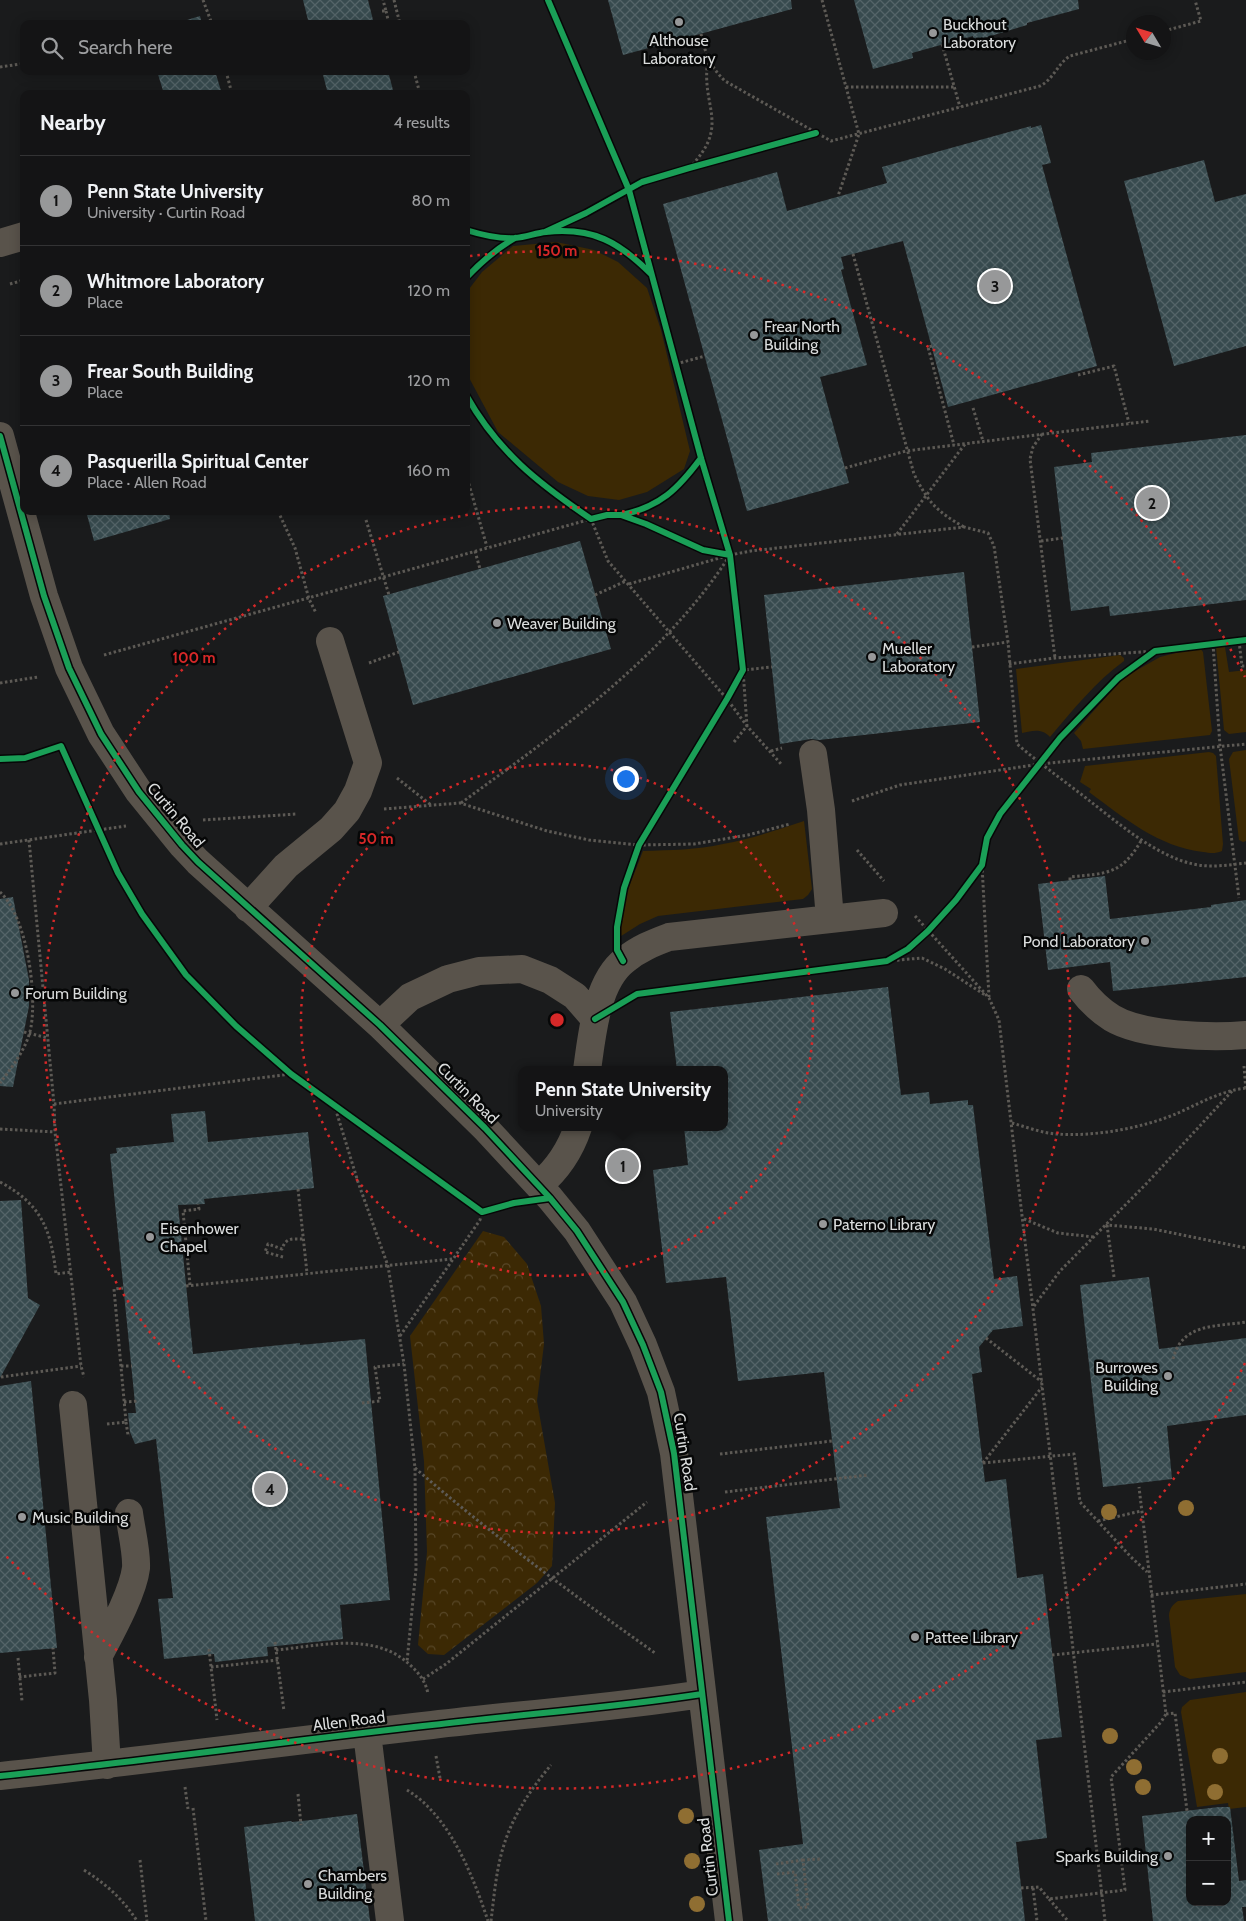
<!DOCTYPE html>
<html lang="en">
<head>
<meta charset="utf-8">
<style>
  :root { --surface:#141415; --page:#1d1d1e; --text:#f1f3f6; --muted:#9d9ea0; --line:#333334; --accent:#979899 }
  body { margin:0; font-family:Cabin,sans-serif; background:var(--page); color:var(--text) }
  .controls { position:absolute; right:15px; bottom:15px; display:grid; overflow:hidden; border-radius:10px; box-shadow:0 2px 12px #0003 }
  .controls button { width:45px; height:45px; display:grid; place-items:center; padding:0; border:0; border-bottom:1px solid var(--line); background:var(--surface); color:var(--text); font:25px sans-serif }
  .compass { position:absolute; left:1126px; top:15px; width:45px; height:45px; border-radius:50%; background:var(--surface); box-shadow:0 2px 12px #0003; rotate:308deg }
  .you { position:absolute; left:625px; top:778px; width:18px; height:18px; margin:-12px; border:4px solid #fff; border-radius:50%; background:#1a73e8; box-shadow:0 0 0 8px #1a73e833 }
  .badge { display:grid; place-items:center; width:32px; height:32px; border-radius:50%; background:var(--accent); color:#111; font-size:16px; font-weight:700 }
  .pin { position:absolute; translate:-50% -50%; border:2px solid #fff; box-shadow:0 1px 5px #0006 }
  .popup { position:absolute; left:518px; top:1066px; width:210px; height:65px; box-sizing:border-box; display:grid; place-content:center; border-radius:10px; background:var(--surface); filter:drop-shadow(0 1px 4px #0005); font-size:16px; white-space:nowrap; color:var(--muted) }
  .popup b { font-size:19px; color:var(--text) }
  .popup::after { content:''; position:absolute; left:50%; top:100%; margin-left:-10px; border:10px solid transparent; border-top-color:var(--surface) }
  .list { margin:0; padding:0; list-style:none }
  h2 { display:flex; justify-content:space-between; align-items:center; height:65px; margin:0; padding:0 20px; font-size:21px }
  h2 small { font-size:16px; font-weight:400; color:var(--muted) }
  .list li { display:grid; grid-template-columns:32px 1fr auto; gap:15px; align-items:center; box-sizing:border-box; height:90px; padding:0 20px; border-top:1px solid var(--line) }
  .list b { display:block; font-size:19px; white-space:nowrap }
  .list p { margin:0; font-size:16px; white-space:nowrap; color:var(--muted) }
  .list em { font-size:16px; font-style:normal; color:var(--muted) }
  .icon { flex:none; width:28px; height:28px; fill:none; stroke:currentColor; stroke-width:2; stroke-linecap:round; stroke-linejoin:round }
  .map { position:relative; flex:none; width:1246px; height:1921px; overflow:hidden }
  .search { position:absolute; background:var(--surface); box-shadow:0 2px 12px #0003; left:20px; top:20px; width:450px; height:55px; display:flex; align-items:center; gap:12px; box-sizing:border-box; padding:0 18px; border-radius:10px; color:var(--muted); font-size:19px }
  .panel { position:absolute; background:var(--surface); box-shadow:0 2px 12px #0003; left:20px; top:90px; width:450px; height:425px; border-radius:10px }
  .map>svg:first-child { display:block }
  .green { fill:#3c2904 }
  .forest { fill:url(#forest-crowns) }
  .building { fill:url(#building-cross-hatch); fill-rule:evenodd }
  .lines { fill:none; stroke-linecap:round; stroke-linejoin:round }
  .path { stroke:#5d5a55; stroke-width:3; stroke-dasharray:2.5 2.5; stroke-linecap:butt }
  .minor { stroke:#59534b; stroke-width:28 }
  .cycleway-casing { stroke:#060707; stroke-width:9 }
  .cycleway { stroke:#1a9f57; stroke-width:6 }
  .tree { fill:#8f6e32 }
  .ring { fill:none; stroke:#d62828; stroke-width:2.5; stroke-dasharray:2.5 5 }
  .poi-dot { fill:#979899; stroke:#060707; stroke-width:2 }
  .labels { text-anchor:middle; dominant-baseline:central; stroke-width:5; stroke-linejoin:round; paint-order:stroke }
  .poi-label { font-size:16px; fill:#dadcdc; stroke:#060707; text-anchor:start }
  .street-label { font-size:16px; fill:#dadcdc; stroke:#060707 }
  .centre { fill:#d62828; stroke:#060707; stroke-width:2.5 }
  .ring-label { font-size:15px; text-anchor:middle; font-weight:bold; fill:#d62828; stroke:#060707; stroke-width:5; stroke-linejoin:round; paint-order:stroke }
</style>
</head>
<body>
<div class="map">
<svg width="1246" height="1921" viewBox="0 0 1246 1921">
  <defs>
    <pattern id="forest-crowns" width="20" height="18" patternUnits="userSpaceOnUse" patternTransform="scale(1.25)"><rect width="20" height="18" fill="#3c2904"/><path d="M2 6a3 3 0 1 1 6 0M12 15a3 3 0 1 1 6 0" fill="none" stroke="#584728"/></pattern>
    <pattern id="building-cross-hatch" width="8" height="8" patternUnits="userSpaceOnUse" patternTransform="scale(1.25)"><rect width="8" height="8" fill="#384b4f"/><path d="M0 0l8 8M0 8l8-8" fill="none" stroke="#546468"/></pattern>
  </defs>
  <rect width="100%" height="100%" fill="#1a1b1c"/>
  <path class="green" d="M556,242L594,250L618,262L647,288L661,330L690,451L684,469L647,492L619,500L588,496L558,482L498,432L466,372V293L482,272L513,246Z
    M1220,644L1225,647L1229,672L1246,670V732L1229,734L1224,730L1216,647Z
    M1199,647L1203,652L1212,731L1210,735L1083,749L1081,741L1074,733L1123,678L1160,657Z
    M1120,655L1124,658V661C1096,681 1073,710 1050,737C1041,728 1033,731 1022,733L1016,669Z
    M1246,750V841L1243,842L1239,840L1229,759L1233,752Z
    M1209,752L1213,753L1216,756L1223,844L1222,851C1215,854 1210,853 1203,852C1159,847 1124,818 1089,792L1091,789L1080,782L1085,766Z
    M804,821L812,889L808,895L803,899L658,916L640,924L618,938L627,892L643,851C670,850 697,850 723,844C751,839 777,830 804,821Z
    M1246,1594V1672L1190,1679L1180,1675L1175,1667L1169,1616C1169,1609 1173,1604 1178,1601Z
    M1246,1692V1807L1229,1809L1228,1803L1197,1807L1181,1712L1182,1707L1190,1700Z"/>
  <path class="forest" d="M483,1231L504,1237L527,1264L541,1306L544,1344L537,1401L555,1503L552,1566L537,1583L444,1655L428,1654L418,1645L427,1552L424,1461L410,1336Z"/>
  <path class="building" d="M303,0H368L374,24H309Z
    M608,0H791L792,9L623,55Z
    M854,0H1078L1079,9L1027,23V25L974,41L973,36L912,53L913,58L873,69Z
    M200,16L202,24H174Z
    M157,71H215L222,94H164Z
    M322,71H388L394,94H328Z
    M1041,125L1051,163L1042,165L1097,366L948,407L903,241L841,257L844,269L841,270L867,365L820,377L849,483L747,511L663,204L777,172L787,211L887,183L882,167L1031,126V128Z
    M1204,160L1215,202L1246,194V346L1174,366L1124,181Z
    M1246,435V600L1110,616L1109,606L1071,611L1054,467L1092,462L1091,453Z
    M86,511H169L170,519L94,541Z
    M580,541L611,649L413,705L383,596Z
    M964,572L980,722L819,740L811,739L780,744L764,595Z
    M1105,876L1110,919L1211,907V905L1246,900V977L1113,991L1110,962L1048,970L1038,884Z
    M13,897L29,980V1006L13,1087L0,1086V899Z
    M888,987L901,1095L929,1092L930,1104L968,1100V1105H973L994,1279L1017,1276L1023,1326L993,1330L979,1347L982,1372L972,1374L985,1482L1006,1479L1017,1578L1043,1574L1062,1737L1036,1740L1047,1838L1016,1842L1025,1921H768L759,1850L803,1844L766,1517L840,1508L824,1372L738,1381L726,1277L666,1283L653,1170L688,1165L684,1127H724V1070H677L670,1012Z
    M205,1111L208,1142L308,1132L314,1188L204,1199L205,1204L178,1205L193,1354L300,1343V1345L365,1339L390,1600L340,1605L343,1639L267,1647L268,1656L215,1662L214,1654L164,1659L158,1599L173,1598L163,1503L156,1439L135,1444L130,1432L128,1413H136L110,1154L117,1153L116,1148L174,1142L171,1114Z
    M21,1200L28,1298L40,1305L0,1378V1201Z
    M1149,1277L1159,1349L1246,1338V1415L1167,1426L1172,1479L1103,1487L1080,1285Z
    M31,1381L57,1648L0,1653V1386Z
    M1219,1807H1230L1239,1881L1246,1880V1907H1242L1244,1921H1153L1142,1816ZM1190,1820H1227V1902H1190Z
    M357,1814L370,1921H255L244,1827L291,1821L292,1822L311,1820Z"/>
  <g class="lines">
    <path class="path" d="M203,0L212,24
      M394,0L400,24
      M822,0L859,134L838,196
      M382,11H386L383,0
      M386,11L389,24
      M1164,31L1201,21L1195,0
      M701,34C706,55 709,65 725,81L831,141L1040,86C1054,79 1057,64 1070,56L1134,39
      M942,44L960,107
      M0,67L20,64
      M226,71L232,94
      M414,71L420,94
      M846,87H954
      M689,168C732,125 700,107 708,60
      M853,254L914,474C928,502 936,511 964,527
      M10,284L24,280
      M932,346L928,347L954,445
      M676,364L705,356
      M1078,375L1114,366L1129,423
      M973,408L983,441
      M1042,434L1033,447L1030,459L1055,658
      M845,468L906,451L1150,421
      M466,474L487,547
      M278,511L295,548L309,599L316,613
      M366,520L389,595
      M897,534L965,444
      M1041,541L1063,538
      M475,551L480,569
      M629,584L730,555L751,551L964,527L988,533L994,546L1008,642L1017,744C1039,763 1063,780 1086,798C1117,822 1154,855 1193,864C1211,868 1228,865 1246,863
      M595,595L626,581
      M1239,641L1242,666H1246
      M1213,644L1220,746L1239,898
      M972,647L1008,642
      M104,655L591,519L608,561L727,699L747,726L782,765
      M369,663L399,652
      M1009,664L1055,658L1155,651
      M0,683L38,677
      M734,742L747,726L743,670L772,667
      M771,751L782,748
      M0,759L25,758L61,746
      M397,778L431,805
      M852,801L900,785L1040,764L1246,744
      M461,803C558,732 664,658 730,555
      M384,809L460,803L547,831L589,840L639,845L694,844L748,835L790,824
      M203,820L297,814
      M29,840L54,1104L55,1132L81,1366L84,1377
      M0,844L126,826
      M857,850L884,881
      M982,865L989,997
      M1070,880V877C1107,873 1121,875 1141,841
      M0,892C27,917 37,992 31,1027C27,1048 13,1066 0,1083
      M915,916L989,998L999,1020L1105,1921
      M887,961L922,958L945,969L985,995
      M24,1032L48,1038
      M1244,1066L1246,1091
      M54,1104L291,1074
      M334,1104L358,1182L388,1266L404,1364L415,1468L416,1569L407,1662
      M1012,1123C1026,1127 1042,1133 1057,1134C1094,1137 1143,1128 1178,1113C1200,1103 1221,1091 1246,1088
      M0,1129L55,1132
      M0,1182C41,1204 51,1229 56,1274L71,1272
      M298,1189L307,1273
      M1024,1219L1058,1233L1094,1237
      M283,1257L265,1252L268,1244L282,1249C286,1237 293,1239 303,1239
      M1114,1277L1107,1225L1153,1229L1246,1248
      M190,1285L183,1211L199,1209L198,1204
      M186,1286L452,1259
      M1034,1306L1060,1271L1147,1183L1233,1090
      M400,1336L480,1220L482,1212
      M986,1338L1042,1382
      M1173,1359C1182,1323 1215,1327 1246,1322
      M121,1366H132
      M1,1377L81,1366
      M124,1402L139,1401
      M362,1403L380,1401L375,1367L404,1364
      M126,1422L128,1435H130
      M107,1424L126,1422L114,1289L123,1288
      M720,1454L832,1441
      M983,1463L1074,1454L1080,1502L1131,1557L1147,1572
      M983,1463L1042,1387
      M415,1468C492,1535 572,1594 655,1653
      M725,1492L868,1475
      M1098,1521L1141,1511
      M1151,1595L1246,1584
      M275,1642L284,1711
      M209,1649L217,1720
      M276,1650C319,1646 375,1631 410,1665C419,1673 426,1682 428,1694
      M1052,1655L1157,1644
      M18,1658L22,1701
      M211,1667L278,1660
      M19,1677L55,1673L53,1648
      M423,1679L446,1664L647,1502
      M1163,1692L1246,1682
      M1166,1714L1175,1713L1187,1811
      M436,1756L440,1778
      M185,1787L188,1809
      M407,1790C450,1816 473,1876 488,1921
      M298,1794L301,1825
      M193,1808L206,1921
      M140,1860L147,1921
      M776,1864L803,1860
      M84,1870C106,1884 123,1899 137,1921
      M777,1874L795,1872L799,1908L808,1907L803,1860L821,1859
      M1021,1888L1039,1887L1049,1899L1125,1890L1111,1777L1161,1722L1166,1714L1139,1487
      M1033,1888L1037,1921
      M1049,1899L1068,1921
      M491,1921C494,1897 496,1871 503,1848C512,1817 530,1790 551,1765"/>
    <path class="minor" d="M0,243L24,236
      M0,436L44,596L69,668L101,734L139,792L182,845L198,862L380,1025L485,1128L550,1198L577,1231L623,1302L643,1345L661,1392L674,1453L729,1921
      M813,754L821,810L830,919
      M248,908L286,866L331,829L347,811L358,791L368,763L330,641
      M1081,989C1090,1001 1099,1010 1112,1018C1142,1036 1211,1038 1246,1035
      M380,1025L410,997L448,979L479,971L522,969L550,980L575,996L595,1019
      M587,1070C592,1036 596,982 625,960C638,949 653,943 669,937L884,913
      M539,1185C558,1169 570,1151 578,1127
      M73,1405L103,1700L107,1765
      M98,1657C110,1634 133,1593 136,1568C137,1552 131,1529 129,1513
      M367,1733L390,1921
      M0,1776C144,1761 288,1741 432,1725C522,1714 613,1708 702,1694"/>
    <g class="cycleway-casing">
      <path id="cycleway" d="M548,0L629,190L701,458L730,555L743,670L727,699L639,845L624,888L617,927V950L623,961
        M466,230C482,235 499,239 515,238C526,237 536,233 546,232C593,227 619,242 651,274
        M545,232L586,213L642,182L689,168L816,133
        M466,278C481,262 496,249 515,238
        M466,395C498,452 538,483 591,519L607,515H621L646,524L703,550L730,555
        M0,436L44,596L69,668L101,734L139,792L182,845L198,862L380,1025L485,1128L550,1198L577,1231L623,1302L643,1345L661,1392L674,1453L729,1921
        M621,515C660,507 678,489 701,458
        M0,759L25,758L61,746L118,873L142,914L186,975L236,1026L291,1074L482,1212L514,1203L550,1198
        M595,1019L637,994L887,961L908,949L928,931L956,900L982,865L987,838L1000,814L1060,738L1118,678L1155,651L1246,640
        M0,1776C144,1761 288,1741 432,1725C522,1714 613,1708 702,1694"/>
    </g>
    <use href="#cycleway" class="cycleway"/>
  </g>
  <g class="tree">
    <circle cx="1186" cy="1508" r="8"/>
    <circle cx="1109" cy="1512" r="8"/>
    <circle cx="1110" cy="1736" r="8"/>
    <circle cx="1220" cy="1756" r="8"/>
    <circle cx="1134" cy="1767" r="8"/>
    <circle cx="1143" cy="1787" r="8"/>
    <circle cx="1215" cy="1792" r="8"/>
    <circle cx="686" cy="1816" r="8"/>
    <circle cx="692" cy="1861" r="8"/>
    <circle cx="697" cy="1904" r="8"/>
  </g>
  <g class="ring">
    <circle cx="557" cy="1020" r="256"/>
    <circle cx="557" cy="1020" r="513"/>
    <path d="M1245 1363A769 769 0 0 1 4 1554M470 256A769 769 0 0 1 1245 677"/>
  </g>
  <g class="poi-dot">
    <circle cx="679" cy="22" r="5"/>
    <circle cx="933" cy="33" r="5"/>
    <circle cx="754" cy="335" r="5"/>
    <circle cx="497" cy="623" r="5"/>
    <circle cx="872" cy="657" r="5"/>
    <circle cx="1145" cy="941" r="5"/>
    <circle cx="15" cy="993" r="5"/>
    <circle cx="823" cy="1224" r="5"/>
    <circle cx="150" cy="1237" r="5"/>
    <circle cx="1168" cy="1376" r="5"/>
    <circle cx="22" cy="1517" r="5"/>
    <circle cx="915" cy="1637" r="5"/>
    <circle cx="1168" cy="1856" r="5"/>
    <circle cx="308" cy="1884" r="5"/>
  </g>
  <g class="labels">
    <g class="poi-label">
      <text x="943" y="24">Buckhout<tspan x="943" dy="18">Laboratory</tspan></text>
      <text x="679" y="40" text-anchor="middle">Althouse<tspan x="679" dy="18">Laboratory</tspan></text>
      <text x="764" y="326">Frear North<tspan x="764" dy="18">Building</tspan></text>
      <text x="507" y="623">Weaver Building</text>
      <text x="882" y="648">Mueller<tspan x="882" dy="18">Laboratory</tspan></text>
      <text x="1135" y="941" text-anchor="end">Pond Laboratory</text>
      <text x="25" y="993">Forum Building</text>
      <text x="833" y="1224">Paterno Library</text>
      <text x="160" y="1228">Eisenhower<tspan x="160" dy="18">Chapel</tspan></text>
      <text x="1158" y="1367" text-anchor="end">Burrowes<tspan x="1158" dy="18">Building</tspan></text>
      <text x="32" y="1517">Music Building</text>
      <text x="925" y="1637">Pattee Library</text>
      <text x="1158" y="1856" text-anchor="end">Sparks Building</text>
      <text x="318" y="1875">Chambers<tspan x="318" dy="18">Building</tspan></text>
    </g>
    <g class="street-label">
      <text transform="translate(176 815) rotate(50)">Curtin Road</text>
      <text transform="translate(468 1093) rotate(45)">Curtin Road</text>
      <text transform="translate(685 1452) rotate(81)">Curtin Road</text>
      <text transform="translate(349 1721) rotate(-7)">Allen Road</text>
      <text transform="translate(708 1857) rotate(-97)">Curtin Road</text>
    </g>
  </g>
  <circle cx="557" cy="1020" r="8" class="centre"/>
  <g class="ring-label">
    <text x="557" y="256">150 m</text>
    <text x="194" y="663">100 m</text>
    <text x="376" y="844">50 m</text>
  </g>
</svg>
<div class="controls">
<button>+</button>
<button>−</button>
</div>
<svg class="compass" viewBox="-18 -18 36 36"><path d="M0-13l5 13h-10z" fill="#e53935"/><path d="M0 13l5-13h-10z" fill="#9d9ea0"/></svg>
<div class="you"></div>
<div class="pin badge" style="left:623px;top:1166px">1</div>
<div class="popup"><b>Penn State University</b>University</div>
<div class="pin badge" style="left:1152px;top:503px">2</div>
<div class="pin badge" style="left:995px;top:286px">3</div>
<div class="pin badge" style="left:270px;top:1489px">4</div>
<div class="search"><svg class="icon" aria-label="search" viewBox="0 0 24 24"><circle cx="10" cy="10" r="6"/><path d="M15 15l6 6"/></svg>Search here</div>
<section class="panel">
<h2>Nearby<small>4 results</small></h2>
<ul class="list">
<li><span class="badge">1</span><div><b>Penn State University</b><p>University · Curtin Road</p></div><em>80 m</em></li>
<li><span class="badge">2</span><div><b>Whitmore Laboratory</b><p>Place</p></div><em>120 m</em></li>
<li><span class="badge">3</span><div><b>Frear South Building</b><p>Place</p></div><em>120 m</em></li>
<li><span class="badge">4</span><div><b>Pasquerilla Spiritual Center</b><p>Place · Allen Road</p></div><em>160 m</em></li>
</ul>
</section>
</div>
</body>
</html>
